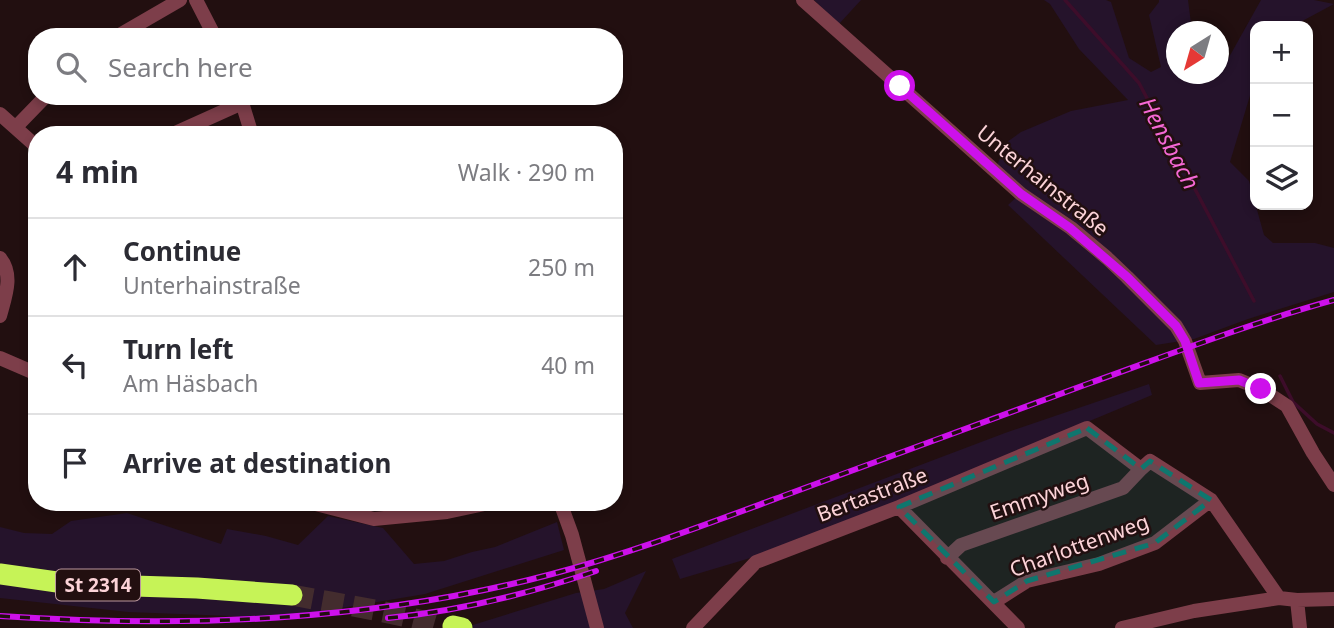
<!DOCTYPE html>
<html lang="en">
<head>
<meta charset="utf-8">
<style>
  :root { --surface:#fff; --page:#f7f7f7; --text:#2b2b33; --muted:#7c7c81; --line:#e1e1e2 }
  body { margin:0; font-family:"Noto Sans",sans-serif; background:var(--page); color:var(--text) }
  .controls { position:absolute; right:21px; top:21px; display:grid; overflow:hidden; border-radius:14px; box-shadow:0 4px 10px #0003 }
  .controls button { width:63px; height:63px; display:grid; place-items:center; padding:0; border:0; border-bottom:2px solid var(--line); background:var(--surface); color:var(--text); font:35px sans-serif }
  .compass { position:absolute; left:1166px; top:21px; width:63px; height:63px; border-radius:50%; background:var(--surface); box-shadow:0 4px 10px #0003; rotate:217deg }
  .stop { position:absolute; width:21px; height:21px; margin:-16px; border:5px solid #cd10eb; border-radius:50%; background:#fff }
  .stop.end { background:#cd10eb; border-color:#fff; box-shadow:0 2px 7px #0008 }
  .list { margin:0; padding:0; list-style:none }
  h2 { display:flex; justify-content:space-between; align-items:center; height:91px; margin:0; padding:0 28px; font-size:30px }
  h2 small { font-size:23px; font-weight:400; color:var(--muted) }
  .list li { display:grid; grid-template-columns:46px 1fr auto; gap:21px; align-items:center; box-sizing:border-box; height:98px; padding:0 28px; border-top:2px solid var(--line) }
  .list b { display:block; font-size:26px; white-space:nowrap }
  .list p { margin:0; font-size:23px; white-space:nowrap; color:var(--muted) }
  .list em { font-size:23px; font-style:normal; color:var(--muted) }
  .icon { flex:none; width:38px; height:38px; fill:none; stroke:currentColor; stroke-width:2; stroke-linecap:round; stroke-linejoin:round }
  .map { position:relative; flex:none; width:1334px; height:628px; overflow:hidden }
  .search { position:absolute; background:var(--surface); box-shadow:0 4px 10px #0003; left:28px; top:28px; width:595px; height:77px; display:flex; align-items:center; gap:18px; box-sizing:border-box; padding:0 24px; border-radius:28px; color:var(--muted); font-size:26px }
  .panel { position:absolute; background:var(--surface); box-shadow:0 4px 10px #0003; left:28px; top:126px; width:595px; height:385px; border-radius:28px }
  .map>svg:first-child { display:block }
  .green { fill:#25132b }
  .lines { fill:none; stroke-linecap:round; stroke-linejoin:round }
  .stream { stroke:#3d0d2a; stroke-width:3.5 }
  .highway-tunnel { stroke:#432c2e; stroke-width:21; stroke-dasharray:21 10; stroke-linecap:butt }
  .minor { stroke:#7d3e4a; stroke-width:14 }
  .highway { stroke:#c6f357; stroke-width:21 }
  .rail-casing { stroke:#cd10eb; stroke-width:6 }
  .rail { stroke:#220f10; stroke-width:3.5; stroke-dasharray:10; stroke-linecap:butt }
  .route { stroke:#cd10eb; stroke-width:9 }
  .marked { fill:#0f766e; fill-opacity:0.2; stroke:#0f766e; stroke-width:5; stroke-dasharray:14 9; stroke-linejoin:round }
  .labels { text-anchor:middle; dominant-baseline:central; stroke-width:5; stroke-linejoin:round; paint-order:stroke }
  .shield { fill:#220f10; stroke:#bb989c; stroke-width:2 }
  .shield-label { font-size:19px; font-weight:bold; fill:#fcd3d8 }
  .street-label { font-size:21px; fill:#fcd3d8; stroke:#220f10 }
  .water-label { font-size:23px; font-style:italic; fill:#f568d4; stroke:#220f10 }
</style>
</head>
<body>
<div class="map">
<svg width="1334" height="628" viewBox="0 0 1334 628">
  <rect width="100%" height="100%" fill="#220f10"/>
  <path class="green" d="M814,0H861L839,24Z
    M1044,0H1106L1111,2L1129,58L1151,72L1161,67L1149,15L1159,2V0H1188L1192,31L1176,32V74H1218L1219,65L1228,59L1261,0H1314L1334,4L1293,26H1255V79L1230,162L1249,181L1264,235L1273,243H1315L1334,248V292L1248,319L1194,339L1156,345L1008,205L1020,194L994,172L1007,142L1021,132L1071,111L1128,100L1079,49L1050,4Z
    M1149,384L1152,395L891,504L747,559L680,579L672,559L1005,433Z
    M127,513L221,544L227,529L266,536L298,545L328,516L383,528L414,564L444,561L472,552L495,547L557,522L564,550L425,594L282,618L128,612L0,598V527L24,533L52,534L71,521Z
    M646,571L625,613L633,628H463L576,593L604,589Z"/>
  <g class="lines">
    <path class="stream" d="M1065,0L1139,83L1254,301
      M1280,376L1293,402L1317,424L1334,433"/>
    <path class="highway-tunnel" d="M292,595C344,605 397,612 447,628"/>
    <path class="minor" d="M196,0L215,37
      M803,0L1021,194L1071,228L1107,258L1127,277L1176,326L1185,341L1200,383L1239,380L1261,389L1287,406L1313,453L1334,485
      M116,37L180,0
      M240,96L252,135
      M0,114L37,147
      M16,127L46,96
      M171,135L242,103
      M0,258C14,275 5,297 0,316
      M0,358L37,374
      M308,502L374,519L447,512L494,502
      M560,502L572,535L597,628
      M899,507L1018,628
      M947,558L961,545L1123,488L1141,469
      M1297,600L1300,628
      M994,602L1027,581L1099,564L1155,543L1211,500
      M693,628L756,562L899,507L1087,428L1141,469L1150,461L1211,500L1279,598
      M1122,628L1194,611L1279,598L1297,600L1334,599"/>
    <path class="highway" d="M0,574L71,584L197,588L292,595
      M453,626L462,628"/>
    <g class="rail-casing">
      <path id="rail" d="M0,616C185,628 372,622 552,574C631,553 707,524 783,496C885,458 988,421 1090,383C1171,354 1251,323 1334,300
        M388,618C459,611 528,594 596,571"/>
    </g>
    <use href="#rail" class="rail"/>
  </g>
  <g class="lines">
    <path class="route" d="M900,86L1021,194L1070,228L1127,277L1176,326L1185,341L1199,383L1239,380L1261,389"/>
  </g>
  <path class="marked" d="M1087,428L1141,469L1150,461L1211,500L1155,543L1027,581L994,602L899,507Z"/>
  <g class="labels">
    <rect class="shield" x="56" y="569.5" width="84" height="31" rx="5"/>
    <g class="shield-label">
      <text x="98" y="585">St 2314</text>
    </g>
    <g class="street-label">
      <text transform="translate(1043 180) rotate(39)">Unterhainstraße</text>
      <text transform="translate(872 494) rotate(-21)">Bertastraße</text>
      <text transform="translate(1039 496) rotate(-19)">Emmyweg</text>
      <text transform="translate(1079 545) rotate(-20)">Charlottenweg</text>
    </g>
    <g class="water-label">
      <text transform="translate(1170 143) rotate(62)">Hensbach</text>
    </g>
  </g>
</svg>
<div class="controls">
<button>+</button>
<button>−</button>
<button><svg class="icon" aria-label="layers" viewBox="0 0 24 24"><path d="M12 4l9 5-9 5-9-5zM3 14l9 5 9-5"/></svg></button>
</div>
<svg class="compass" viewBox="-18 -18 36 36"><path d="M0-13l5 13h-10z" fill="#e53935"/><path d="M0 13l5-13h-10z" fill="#7c7c81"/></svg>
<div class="stop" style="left:900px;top:86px"></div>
<div class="stop end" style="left:1261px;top:389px"></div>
<div class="search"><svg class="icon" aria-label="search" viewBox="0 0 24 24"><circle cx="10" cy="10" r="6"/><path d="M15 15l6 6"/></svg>Search here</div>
<section class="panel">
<h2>4 min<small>Walk · 290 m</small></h2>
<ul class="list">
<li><svg class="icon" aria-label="ahead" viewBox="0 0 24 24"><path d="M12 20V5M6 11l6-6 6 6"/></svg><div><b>Continue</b><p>Unterhainstraße</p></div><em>250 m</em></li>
<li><svg class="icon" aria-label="left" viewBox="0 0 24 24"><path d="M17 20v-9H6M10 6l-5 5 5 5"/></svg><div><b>Turn left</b><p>Am Häsbach</p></div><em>40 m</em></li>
<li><svg class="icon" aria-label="arrive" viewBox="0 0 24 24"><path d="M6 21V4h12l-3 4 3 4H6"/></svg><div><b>Arrive at destination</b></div></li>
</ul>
</section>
</div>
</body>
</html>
